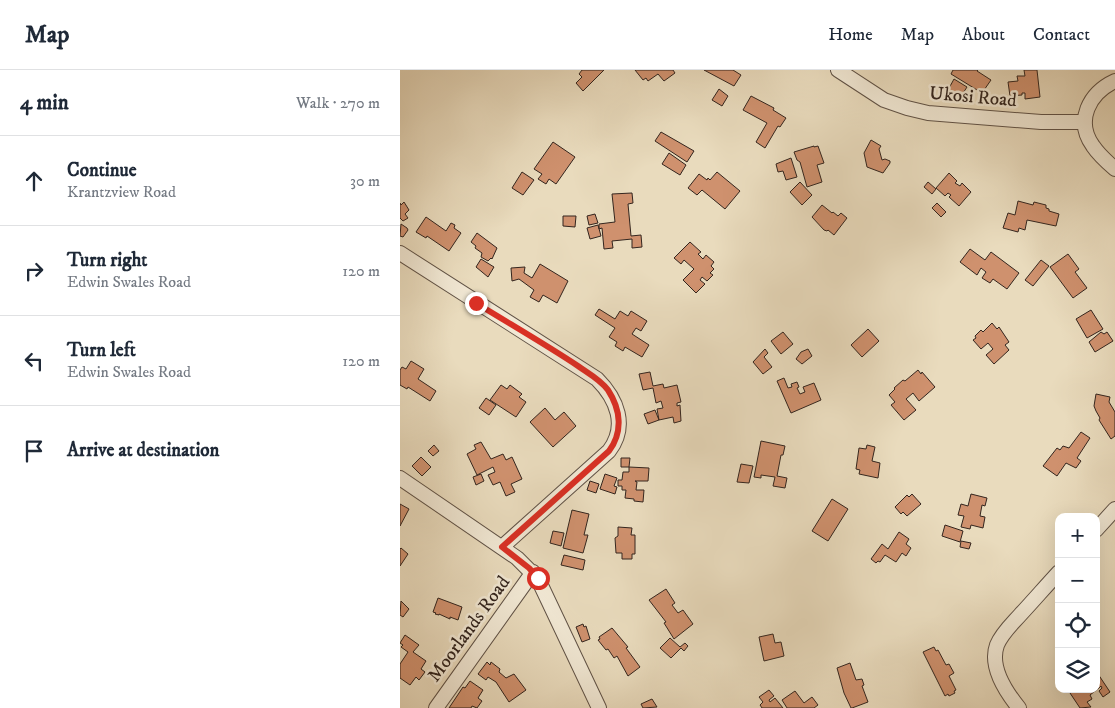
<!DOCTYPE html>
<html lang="en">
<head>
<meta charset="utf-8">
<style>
  :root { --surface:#fff; --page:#f2f2f3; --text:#1f2937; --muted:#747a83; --line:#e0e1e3 }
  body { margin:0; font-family:"IM FELL DW Pica",serif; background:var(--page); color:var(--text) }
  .controls { position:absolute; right:15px; bottom:15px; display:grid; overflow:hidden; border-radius:10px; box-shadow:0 5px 20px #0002 }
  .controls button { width:45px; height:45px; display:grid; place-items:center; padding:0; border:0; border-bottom:1px solid var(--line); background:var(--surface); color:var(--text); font:25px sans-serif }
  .stop { position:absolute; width:15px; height:15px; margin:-11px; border:4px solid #d93025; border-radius:50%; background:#fff }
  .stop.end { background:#d93025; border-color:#fff; box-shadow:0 1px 5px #0008 }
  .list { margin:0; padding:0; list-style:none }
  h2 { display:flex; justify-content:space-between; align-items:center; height:65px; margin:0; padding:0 20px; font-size:21px }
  h2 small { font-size:16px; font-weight:400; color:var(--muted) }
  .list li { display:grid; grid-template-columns:32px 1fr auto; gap:15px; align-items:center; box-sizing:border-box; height:90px; padding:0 20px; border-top:1px solid var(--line) }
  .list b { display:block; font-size:19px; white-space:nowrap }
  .list p { margin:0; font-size:16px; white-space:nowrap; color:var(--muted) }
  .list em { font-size:16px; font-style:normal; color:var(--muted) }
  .icon { flex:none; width:28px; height:28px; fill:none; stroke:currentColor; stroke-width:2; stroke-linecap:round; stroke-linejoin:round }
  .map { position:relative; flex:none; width:715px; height:638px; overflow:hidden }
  header { display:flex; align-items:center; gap:30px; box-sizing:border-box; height:70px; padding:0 25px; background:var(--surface); border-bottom:1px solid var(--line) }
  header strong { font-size:24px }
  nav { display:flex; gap:28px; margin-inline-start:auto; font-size:18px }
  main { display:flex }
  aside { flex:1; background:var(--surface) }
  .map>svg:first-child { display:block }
  .building { fill:#cf916e; stroke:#33251e }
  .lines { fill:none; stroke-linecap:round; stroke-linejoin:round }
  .minor-casing { stroke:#605246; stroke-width:16 }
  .minor { stroke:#f1e8d4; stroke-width:14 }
  .route { stroke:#d93025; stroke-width:6 }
  .labels { text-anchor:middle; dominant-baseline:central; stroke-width:5; stroke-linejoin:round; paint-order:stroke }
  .street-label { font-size:19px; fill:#33251e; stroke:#f1e8d4 }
</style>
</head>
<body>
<header>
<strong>Map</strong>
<nav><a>Home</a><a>Map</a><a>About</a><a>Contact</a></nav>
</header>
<main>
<aside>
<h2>4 min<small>Walk · 270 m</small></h2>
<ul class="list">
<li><svg class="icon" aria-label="ahead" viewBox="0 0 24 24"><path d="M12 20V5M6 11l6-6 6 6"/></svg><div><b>Continue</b><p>Krantzview Road</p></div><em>30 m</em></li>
<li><svg class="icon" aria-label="right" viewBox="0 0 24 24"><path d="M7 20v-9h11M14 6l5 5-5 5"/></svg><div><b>Turn right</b><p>Edwin Swales Road</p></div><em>120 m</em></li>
<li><svg class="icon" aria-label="left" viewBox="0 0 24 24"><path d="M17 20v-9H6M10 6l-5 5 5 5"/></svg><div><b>Turn left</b><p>Edwin Swales Road</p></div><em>120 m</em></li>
<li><svg class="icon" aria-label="arrive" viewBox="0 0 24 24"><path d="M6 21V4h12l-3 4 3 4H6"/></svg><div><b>Arrive at destination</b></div></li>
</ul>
</aside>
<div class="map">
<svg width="715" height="638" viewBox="0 0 715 638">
  <rect width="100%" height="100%" fill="#e9dbbd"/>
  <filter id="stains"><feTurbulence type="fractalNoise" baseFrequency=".004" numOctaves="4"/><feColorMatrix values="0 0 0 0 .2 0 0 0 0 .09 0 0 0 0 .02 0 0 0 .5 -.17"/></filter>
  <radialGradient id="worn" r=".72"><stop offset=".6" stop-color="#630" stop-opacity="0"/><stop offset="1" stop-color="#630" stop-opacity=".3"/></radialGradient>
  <path class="building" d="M182,0H204L183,21L176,13L182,7L179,4Z
    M235,0H273L275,3L264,11L258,4L248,11L246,8L243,10Z
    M304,0H333L341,5L334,16Z
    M553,0H578L577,1L591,10L582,23L551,4Z
    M624,0H637L640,27L625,29V23H622V25L610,26L608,12L618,11L617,6H625Z
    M554,9L567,17L560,28L548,20Z
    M319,19L328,26L322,36L312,30Z
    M351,26L374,38L373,40L386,48L380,57L378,56L365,78L356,72L367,53L343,40Z
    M261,62L294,81L287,92L255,71Z
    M471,70L481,76L479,79L482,90L485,89L490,91V93L483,103L467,97L464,83Z
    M153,72L175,87L156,114L149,109L146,114L138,109L142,104L134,99Z
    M414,76V77L418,76L424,93L417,95L422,112L407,117L400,92L397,90L394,82Z
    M269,83L286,95L280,105L262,94Z
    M391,88L397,107L386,110L383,101L378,102L376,94Z
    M122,102L134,110L123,125L112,118Z
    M317,102L340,121L325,139L302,120L297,125L288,118L299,104L307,110L308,108L310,110Z
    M549,103L557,111L555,113L560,116L562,113L571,122L559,136L549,127L551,125L548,123L545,126L536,118Z
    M400,112L412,125L402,135L390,122Z
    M528,112L536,119L532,124L524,117Z
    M232,123L233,133L228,134L231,166L241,165L242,177L232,178V169L212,171L213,178L204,179L202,158L199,159V154L215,152L212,124Z
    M618,131L633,135L634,132L646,135V138L649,139V141L659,144L656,156L627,150L625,160L619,158L618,162L603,158L608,143L615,145Z
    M4,132L9,140L5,144L8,148L3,151L0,148V133L1,135Z
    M537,133L546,142L541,147L532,138Z
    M422,135L432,143L433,142L438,146L441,143L447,148L434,165L428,160L427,161L424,160L412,147Z
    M195,144L198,153L189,155L187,146Z
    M163,146H176L175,157L163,156Z
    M26,147L46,161L51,153L55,155L54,158L61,163L49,181L27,166L26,168L16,162Z
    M1,154L7,158L8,160L3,167L0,166Z
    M198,155L201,166L190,169L187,158Z
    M77,163L97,178L92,189L91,188L88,191L81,187L82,183L75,178L76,176L71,172Z
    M290,172L301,182L298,184L303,189L306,185L314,192L311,196L314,199L310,203L313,205L307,211L302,207L300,210L305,214L296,223L283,210L294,199L284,190L281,194L274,188Z
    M570,179L585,190L591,182L619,203L607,219L593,209L590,213L582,208L586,202L581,198L577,205L560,192Z
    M668,184L679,199L675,202L687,218L673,228L650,197Z
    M81,189L94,197L88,207L76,197Z
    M641,190L649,196L633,216L625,210Z
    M140,194L168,211L157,233L143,225L139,232L130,227L134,220L119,209L112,211L111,198L125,197L124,203L132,208Z
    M199,239L215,249L220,241L228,246L231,241L247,251L241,261L236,258L232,264L249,275L242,287L225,277L223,281L215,276L217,272L209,267L215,258L195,245Z
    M691,240L703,259L687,268L676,249Z
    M592,253L597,259L599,257L609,272L605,275L609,280L594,294L586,285L593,279L588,273L581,279L573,270L576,268L575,266L581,260L583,262Z
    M468,259L479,271L462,287L451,275Z
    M383,262L393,274L381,284L371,271Z
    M701,262L704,264L707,262L713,271L695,282L689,272Z
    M365,279L368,283L364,287L372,297L363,304L353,292Z
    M408,279L412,286L402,294L396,289L401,282Z
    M11,291L24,299L18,309L36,321L30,331L8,317L7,319L0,315V300L2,297L6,299Z
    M518,300L521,304L522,302L535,317L519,331L513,323L506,329L516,340L504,350L491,335L495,332L489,325L495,319L494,318L503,310L505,311Z
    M250,302L253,316L263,314L264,318L277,315L281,332L277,333V336L280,335L281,351L274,353L273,347L259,350L257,339L263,338L261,331L256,333L253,318L243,320L239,304Z
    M384,308L388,318L392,317L391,314L397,312L399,317L397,318L400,324L405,322L403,317L414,313L421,330L391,343L377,311Z
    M101,315L107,319L110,315L122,324L119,327L126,332L116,347L90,330Z
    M696,324L710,327L709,332L715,342V366L711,369L699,350L700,348L696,341L694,336Z
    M86,328L96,335L89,345L79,338Z
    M145,338L155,350L164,342L176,356L153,377L130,352Z
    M255,340L259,350L248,354L244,344Z
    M681,362L690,368L677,388L681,391L676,398L666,393L657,406L643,396L657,378L660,380L663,376L669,378Z
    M361,371L385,376L383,385H381L377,406L387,408L385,418L373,416L375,407L361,405V408L354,407Z
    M81,372L91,389L103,384L106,390L112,387L122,409L111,414L115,422L106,426L100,412L93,415L88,405L95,402L93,397L77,405L67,384L76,379L74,375Z
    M34,375L39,381L33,386L28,381Z
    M467,375L475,377L472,391L480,393L478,408L459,404L460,400L456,399L459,378L466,379Z
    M21,387L31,397L22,406L12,396Z
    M221,388H230L229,397H221Z
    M341,394L353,396L349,413L337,412Z
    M229,397L249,398L248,411H235L237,412L236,420H244L243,432L234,431V429L225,428L226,420H222V416H218V410H222L223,402H229Z
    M81,404L84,411L76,415L73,407Z
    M205,404L217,408L214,416L217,417L215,424L200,419Z
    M190,411L199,414L196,423L187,420Z
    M512,424L521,434L507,446L503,442L501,444L495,437L507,425L509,427Z
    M571,424L587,428L585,436L582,435L580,446L585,447L583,458L571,455L570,459L561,457L564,446L558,445L561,434L568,436Z
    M432,429L448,439L428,471L412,461Z
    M0,434L9,439L0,456Z
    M172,440L189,444L184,465H188L183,483L163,478Z
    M545,455L563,461L560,472L542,466Z
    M218,457L232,458L231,465H235V484H232V489H222V483H216L215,468L218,466Z
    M153,461L164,463L161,476L150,473Z
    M499,462L509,469L506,474L511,478L506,486L502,483L496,492L485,485L480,492L478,491L476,493L471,489L482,474L488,479Z
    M561,471L571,473L569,479L560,477Z
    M1,478L8,484L0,496V479Z
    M164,485L185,490L183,500L161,495Z
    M266,519L275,533L272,535L278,543L283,540L293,554L274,569L264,553L266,552L249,530Z
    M38,528L62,537L58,550L50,547V549L39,544V545L35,544L36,543L33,542Z
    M1,531L9,539L3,547L0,545Z
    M183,554L184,557L186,556L190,569L182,572L176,557Z
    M212,558L228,577L226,578L240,597L228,606L217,586L214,588L208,579L206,580L198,570L200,569L199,567Z
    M373,564L375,573L381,572L384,586L364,591L359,567Z
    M5,565L19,575L13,582L26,591L21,599L25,602L19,610L16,607L10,615L0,608V594L8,582L1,577L3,575L0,573Z
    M270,568L280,577L285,573L288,576L284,581L281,578L271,588L260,578Z
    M534,577L536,581L538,580L546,595L549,594L554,603L549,606L556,620L554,621L555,623L549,626L548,624L545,626L523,582Z
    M87,592L90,595L91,592L100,599L99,602L106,608L114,604L126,620L109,632L96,612L88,607L86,610L78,604Z
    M450,593L456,610L462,609L464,615L462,616L468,632L452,638H451L444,623L437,598Z
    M696,601L710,622L703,627L699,621L702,618L701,616L699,618L690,625L692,629L687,632L691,637L680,638L670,623L676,619H696Z
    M70,611L83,620L78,628L82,631L77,638L72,636L71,638H49L63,617L65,618Z
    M369,620L374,626L369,630L370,632L375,628L383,638H362L360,635L363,632L359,627Z
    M395,621L404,633L412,627L418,635L414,638H387L382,630Z
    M252,629L257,637L243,638L241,634Z"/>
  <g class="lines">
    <g class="minor-casing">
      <path id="minor" d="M438,0L484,30L507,38L528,43L641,52H685
        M715,11C689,23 675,51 693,76C699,85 707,92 715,99
        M0,183L197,309C217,329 228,356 209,381L102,477
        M0,408L117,488L138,509L199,638
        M696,460L715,439
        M36,638L133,502
        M619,638C606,622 589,597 597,575C602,563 612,554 620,545C633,531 646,516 659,502"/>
    </g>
    <use href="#minor" class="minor"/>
  </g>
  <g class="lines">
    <path class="route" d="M76,233C110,254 145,274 178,296C188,303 201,310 208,320C221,340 223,362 209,381L102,477L129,498L138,508"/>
  </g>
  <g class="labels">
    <g class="street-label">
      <text transform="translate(573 27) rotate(5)">Ukosi Road</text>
      <text transform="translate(69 559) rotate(-54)">Moorlands Road</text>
    </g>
  </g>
  <rect width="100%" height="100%" filter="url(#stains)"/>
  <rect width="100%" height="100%" fill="url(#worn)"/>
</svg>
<div class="controls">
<button>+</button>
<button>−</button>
<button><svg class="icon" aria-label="locate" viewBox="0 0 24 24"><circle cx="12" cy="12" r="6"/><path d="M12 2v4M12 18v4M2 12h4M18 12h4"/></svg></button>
<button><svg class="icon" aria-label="layers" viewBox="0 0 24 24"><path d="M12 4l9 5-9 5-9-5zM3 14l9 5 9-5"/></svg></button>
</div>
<div class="stop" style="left:138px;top:508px"></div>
<div class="stop end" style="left:76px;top:233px"></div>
</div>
</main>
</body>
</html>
